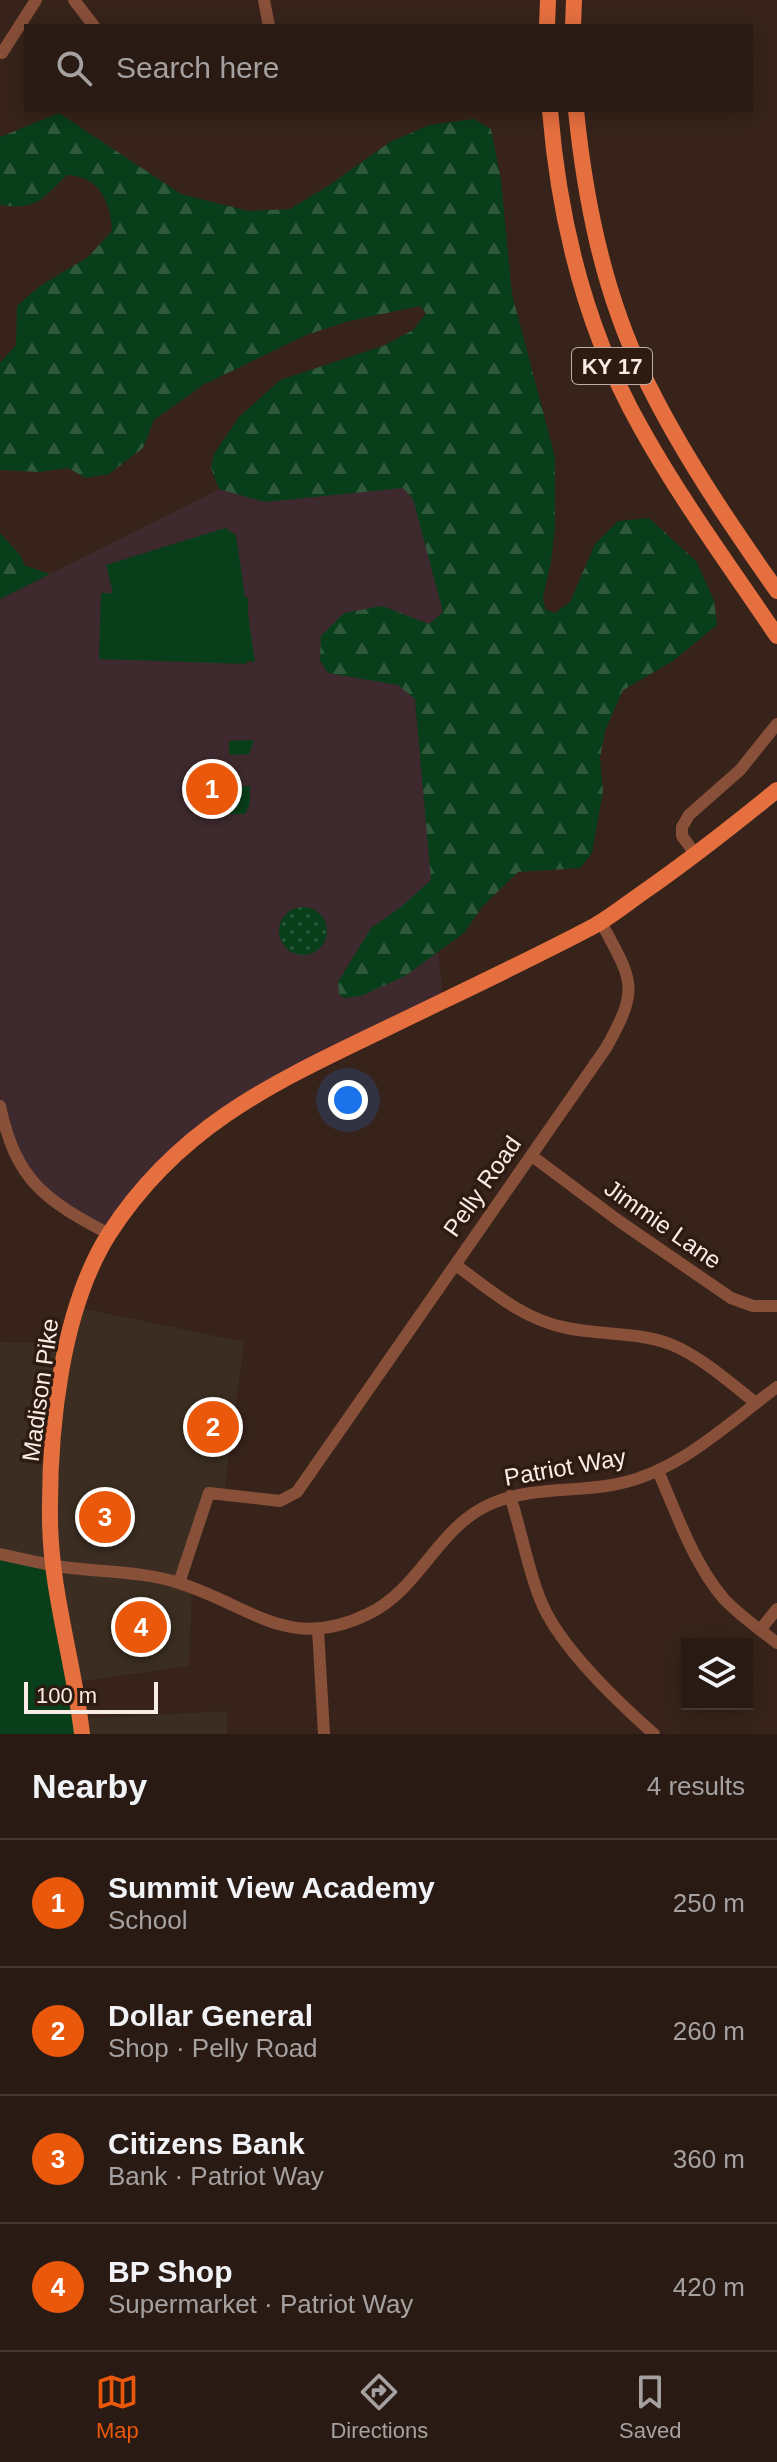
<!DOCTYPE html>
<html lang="en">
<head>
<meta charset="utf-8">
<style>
  :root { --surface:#291a14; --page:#352722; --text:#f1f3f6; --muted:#a5a1a0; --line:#453834; --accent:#ea580c }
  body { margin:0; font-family:Arial,sans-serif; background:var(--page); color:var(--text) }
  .controls { position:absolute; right:24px; bottom:24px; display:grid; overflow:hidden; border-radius:0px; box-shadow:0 4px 20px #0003 }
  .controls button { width:72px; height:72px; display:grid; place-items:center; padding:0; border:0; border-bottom:2px solid var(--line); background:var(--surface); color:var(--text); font:40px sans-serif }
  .scale { position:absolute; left:24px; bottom:20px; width:134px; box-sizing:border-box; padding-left:8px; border:4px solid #f9ebe5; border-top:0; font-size:22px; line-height:28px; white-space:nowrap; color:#f9ebe5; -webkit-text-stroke:6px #2d1a10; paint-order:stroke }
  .you { position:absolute; left:348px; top:1100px; width:28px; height:28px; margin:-20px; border:6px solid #fff; border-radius:50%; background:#1a73e8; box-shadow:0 0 0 12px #1a73e833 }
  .badge { display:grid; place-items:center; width:52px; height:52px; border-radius:50%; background:var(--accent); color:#fff; font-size:26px; font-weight:700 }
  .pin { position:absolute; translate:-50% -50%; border:4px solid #fff; box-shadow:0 2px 8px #0006 }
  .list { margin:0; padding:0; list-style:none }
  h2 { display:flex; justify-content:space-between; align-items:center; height:104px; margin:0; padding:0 32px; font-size:34px }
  h2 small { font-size:26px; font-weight:400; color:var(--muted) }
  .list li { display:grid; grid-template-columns:52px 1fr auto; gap:24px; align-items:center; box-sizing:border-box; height:128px; padding:0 32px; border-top:2px solid var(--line) }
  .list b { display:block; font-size:30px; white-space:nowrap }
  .list p { margin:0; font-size:26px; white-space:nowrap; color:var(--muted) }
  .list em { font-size:26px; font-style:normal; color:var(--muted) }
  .icon { flex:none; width:44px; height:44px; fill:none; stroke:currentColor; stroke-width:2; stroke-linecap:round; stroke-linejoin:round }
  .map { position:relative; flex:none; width:777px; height:1734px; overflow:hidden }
  .search { position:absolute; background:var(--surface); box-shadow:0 4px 20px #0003; left:24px; right:24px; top:24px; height:88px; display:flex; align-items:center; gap:20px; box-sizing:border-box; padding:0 28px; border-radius:0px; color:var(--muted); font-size:30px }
  .sheet { height:616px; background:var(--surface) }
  nav { display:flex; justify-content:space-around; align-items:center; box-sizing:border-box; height:112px; border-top:2px solid var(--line); background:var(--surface); font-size:22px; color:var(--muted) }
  nav a { display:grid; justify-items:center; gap:4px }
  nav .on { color:var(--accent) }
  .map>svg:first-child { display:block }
  .commercial { fill:#3b2d21 }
  .education { fill:#3e2a2e }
  .grass { fill:url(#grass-dots) }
  .forest { fill:url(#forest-firs) }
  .park { fill:#093e1a }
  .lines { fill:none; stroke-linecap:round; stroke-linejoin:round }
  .minor { stroke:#884f39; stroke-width:12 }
  .major { stroke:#e66f3f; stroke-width:16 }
  .labels { text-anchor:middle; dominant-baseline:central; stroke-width:7; stroke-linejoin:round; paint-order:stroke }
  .shield { fill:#2d1a10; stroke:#bcaca5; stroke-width:2 }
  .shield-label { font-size:22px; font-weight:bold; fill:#f9ebe5 }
  .street-label { font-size:24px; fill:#f9ebe5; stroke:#2d1a10 }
</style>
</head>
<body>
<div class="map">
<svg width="777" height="1734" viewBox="0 0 777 1734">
  <defs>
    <pattern id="grass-dots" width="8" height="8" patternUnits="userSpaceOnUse" patternTransform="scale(2)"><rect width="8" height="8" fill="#093e1a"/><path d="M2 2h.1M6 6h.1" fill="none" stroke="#2e5a3b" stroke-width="1.8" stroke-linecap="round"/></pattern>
    <pattern id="forest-firs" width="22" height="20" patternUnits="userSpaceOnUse" patternTransform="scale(2)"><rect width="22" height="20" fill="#093e1a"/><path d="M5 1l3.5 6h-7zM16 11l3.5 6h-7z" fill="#2e5a3b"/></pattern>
  </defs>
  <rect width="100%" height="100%" fill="#37231a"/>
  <path class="commercial" d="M76,1307L244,1342L224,1494L212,1492L179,1582L192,1588L189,1666L75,1682L0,1554V1342L66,1344Z
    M227,1711V1734H82L80,1719Z"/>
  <path class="education" d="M400,399L457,622L410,649L443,1001L216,1119L109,1234L30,1180L0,1106V599Z"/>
  <path class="grass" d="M279 931a24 24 0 1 1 48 0a24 24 0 1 1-48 0Z"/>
  <path class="forest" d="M59,113L181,194L248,211L290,209L328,186L390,142L429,125L474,119L491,129L501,180L512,294L555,457V527L551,562L543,597L545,609L555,613L570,602L595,544L618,521L649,518L696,561L714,600L717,625L673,661L623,690L605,731L600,758L603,791L592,853L580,868L518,872L482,907L464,933L405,976L361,996L344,998L339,994L338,982L371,928L401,907L431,880L415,699L398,685L328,673L320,660L321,636L344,613L382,606L429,624L443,612L413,499L403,488L265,502L219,489L211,468L214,454L239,417L280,380L383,346L413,330L426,313L420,306L349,321L306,335L203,385L154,420L143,448L109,474L86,478L68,468L40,472L0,470V363L16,345L17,306L40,286L88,257L112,231C111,202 99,176 67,175C41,200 38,210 0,205V137Z
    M0,533L21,556L24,565L50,574L0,599Z"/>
  <path class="park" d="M225,528L236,535L245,597L248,598V614L255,662L247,661L246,664L99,659L101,593H113L106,565Z
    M254,740L249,754L229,755V741Z
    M228,786H250V803L245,814H228Z
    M0,1554L55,1565L82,1734H0Z"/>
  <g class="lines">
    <path class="minor" d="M74,0L94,26
      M264,0L269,26
      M2,53L36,0
      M696,855L682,836V827L689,815L740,770L777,724
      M0,1106C16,1181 45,1200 109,1234
      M532,1156L619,1221L731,1298L753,1306H777
      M456,1265C491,1291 524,1320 567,1328C602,1335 637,1332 670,1344C702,1357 729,1382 756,1403
      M658,1471C677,1514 693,1563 724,1599C739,1615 759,1629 777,1643
      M510,1496C522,1532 530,1582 547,1614C569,1655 619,1703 654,1734
      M0,1554C24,1559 47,1565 71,1568C106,1572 145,1572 179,1583C250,1605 288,1653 368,1614C421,1589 438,1525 493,1503C532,1487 572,1492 612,1485C677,1474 726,1425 777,1387
      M179,1583L209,1493L280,1501L297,1492L606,1048C641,986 632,981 601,922
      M318,1629L324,1734
      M760,1630L777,1609"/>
    <path class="major" d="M547,26L548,0
      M573,26L574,0
      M550,110C559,220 586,331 641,428C681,500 731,568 777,636
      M576,110C585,200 603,291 643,374C680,451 728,521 777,591
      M82,1734C74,1662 50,1590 50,1517C49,1429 61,1310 109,1234C179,1125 275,1082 387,1028C457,994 528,961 596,925C613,915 629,902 645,891C691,859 734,825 777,790"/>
  </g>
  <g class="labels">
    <rect class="shield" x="572" y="348" width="80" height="36" rx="6"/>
    <g class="shield-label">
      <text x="612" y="366">KY 17</text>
    </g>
    <g class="street-label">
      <text transform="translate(482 1186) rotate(-55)">Pelly Road</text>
      <text transform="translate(663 1224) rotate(35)">Jimmie Lane</text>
      <text transform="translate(40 1390) rotate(-82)">Madison Pike</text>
      <text transform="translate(565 1467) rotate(-10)">Patriot Way</text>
    </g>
  </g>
</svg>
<div class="controls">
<button><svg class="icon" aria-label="layers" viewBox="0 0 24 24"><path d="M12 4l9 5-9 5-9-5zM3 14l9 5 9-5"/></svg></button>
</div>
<div class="scale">100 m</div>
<div class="you"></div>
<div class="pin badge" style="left:212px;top:789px">1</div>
<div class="pin badge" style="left:213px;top:1427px">2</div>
<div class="pin badge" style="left:105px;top:1517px">3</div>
<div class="pin badge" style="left:141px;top:1627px">4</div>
<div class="search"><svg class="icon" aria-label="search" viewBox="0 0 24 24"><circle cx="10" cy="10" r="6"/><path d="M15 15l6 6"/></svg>Search here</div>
</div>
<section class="sheet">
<h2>Nearby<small>4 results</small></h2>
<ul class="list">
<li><span class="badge">1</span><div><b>Summit View Academy</b><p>School</p></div><em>250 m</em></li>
<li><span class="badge">2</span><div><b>Dollar General</b><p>Shop · Pelly Road</p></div><em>260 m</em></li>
<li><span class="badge">3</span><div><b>Citizens Bank</b><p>Bank · Patriot Way</p></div><em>360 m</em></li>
<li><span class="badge">4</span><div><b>BP Shop</b><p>Supermarket · Patriot Way</p></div><em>420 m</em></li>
</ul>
</section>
<nav>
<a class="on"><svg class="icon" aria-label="map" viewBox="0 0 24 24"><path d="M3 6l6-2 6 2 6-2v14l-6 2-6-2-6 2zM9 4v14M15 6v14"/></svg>Map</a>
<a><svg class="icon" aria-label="directions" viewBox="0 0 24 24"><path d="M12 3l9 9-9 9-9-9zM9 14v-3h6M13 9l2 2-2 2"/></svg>Directions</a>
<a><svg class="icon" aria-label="saved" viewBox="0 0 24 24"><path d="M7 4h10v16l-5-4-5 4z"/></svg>Saved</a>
</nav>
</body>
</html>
